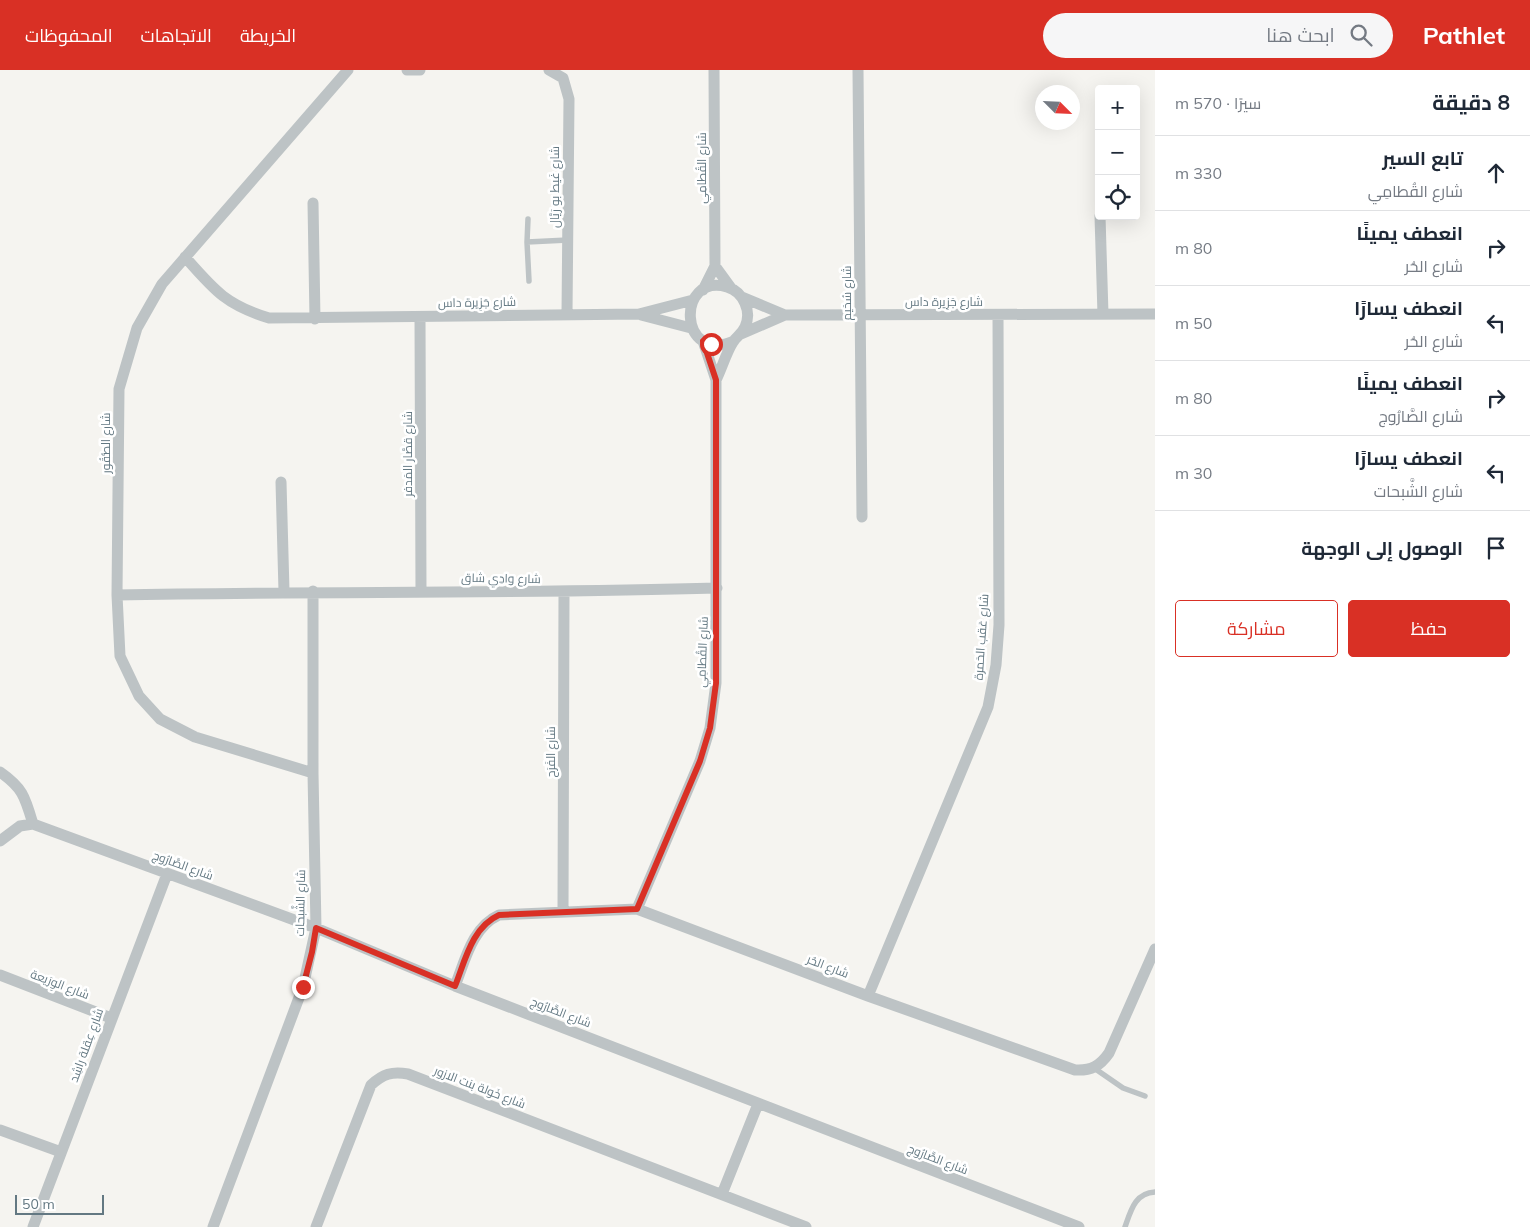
<!DOCTYPE html>
<html lang="ar">
<head>
<meta charset="utf-8">
<style>
  :root { --surface:#fff; --page:#f6f6f7; --text:#1f2937; --muted:#747a83; --line:#e0e1e3; --accent:#d93025 }
  body { margin:0; font-family:Mulish,Cairo,sans-serif; background:var(--page); color:var(--text); direction:rtl }
  .controls { position:absolute; right:15px; top:15px; display:grid; overflow:hidden; border-radius:5px; box-shadow:0 5px 20px #0002 }
  .controls button { width:45px; height:45px; display:grid; place-items:center; padding:0; border:0; border-bottom:1px solid var(--line); background:var(--surface); color:var(--text); font:25px sans-serif }
  .compass { position:absolute; left:1035px; top:15px; width:45px; height:45px; border-radius:50%; background:var(--surface); box-shadow:0 5px 20px #0002; rotate:114deg }
  .scale { position:absolute; left:15px; bottom:12px; width:89px; box-sizing:border-box; padding-left:5px; border:2px solid #637882; border-top:0; font-size:14px; line-height:18px; white-space:nowrap; color:#637882; -webkit-text-stroke:4px #fff; paint-order:stroke }
  .stop { position:absolute; width:15px; height:15px; margin:-11px; border:4px solid #d93025; border-radius:50%; background:#fff }
  .stop.end { background:#d93025; border-color:#fff; box-shadow:0 1px 5px #0008 }
  .list { margin:0; padding:0; list-style:none }
  h2 { display:flex; justify-content:space-between; align-items:center; height:65px; margin:0; padding:0 20px; font-size:21px }
  h2 small { font-size:16px; font-weight:400; color:var(--muted) }
  .list li { display:grid; grid-template-columns:32px 1fr auto; gap:15px; align-items:center; box-sizing:border-box; height:75px; padding:0 20px; border-top:1px solid var(--line) }
  .list b { display:block; font-size:19px; white-space:nowrap }
  .list p { margin:0; font-size:16px; white-space:nowrap; color:var(--muted) }
  .list em { font-size:16px; font-style:normal; color:var(--muted) }
  .actions { display:flex; gap:10px; padding:15px 20px }
  .actions a { flex:1; padding:11px 0; border:1px solid var(--accent); border-radius:5px; text-align:center; font-size:18px; color:var(--accent) }
  .actions .main { background:var(--accent); color:#fff }
  .icon { flex:none; width:28px; height:28px; fill:none; stroke:currentColor; stroke-width:2; stroke-linecap:round; stroke-linejoin:round }
  .map { position:relative; flex:none; width:1155px; height:1157px; overflow:hidden; direction:ltr }
  header { display:flex; align-items:center; gap:30px; box-sizing:border-box; height:70px; padding:0 25px; background:var(--accent); color:#fff }
  header strong { font-size:24px }
  nav { display:flex; gap:28px; margin-inline-start:auto; font-size:18px }
  .search { width:350px; height:45px; background:var(--page); display:flex; align-items:center; gap:12px; box-sizing:border-box; padding:0 18px; border-radius:28px; color:var(--muted); font-size:19px }
  main { display:flex }
  aside { flex:1; background:var(--surface) }
  .map>svg:first-child { display:block }
  .lines { fill:none; stroke-linecap:round; stroke-linejoin:round }
  .lane { stroke:#bdc3c5; stroke-width:5.5 }
  .street { stroke:#bdc3c5; stroke-width:11 }
  .route { stroke:#d93025; stroke-width:6 }
  .labels { text-anchor:middle; dominant-baseline:central; stroke-width:5; stroke-linejoin:round; paint-order:stroke }
  .street-label { font-size:12px; fill:#637882; stroke:#fff }
</style>
</head>
<body>
<header>
<strong>Pathlet</strong>
<div class="search"><svg class="icon" aria-label="search" viewBox="0 0 24 24"><circle cx="10" cy="10" r="6"/><path d="M15 15l6 6"/></svg>ابحث هنا</div>
<nav><a>الخريطة</a><a>الاتجاهات</a><a>المحفوظات</a></nav>
</header>
<main>
<aside>
<h2>8 دقيقة<small>سيرًا · 570 m</small></h2>
<ul class="list">
<li><svg class="icon" aria-label="ahead" viewBox="0 0 24 24"><path d="M12 20V5M6 11l6-6 6 6"/></svg><div><b>تابع السير</b><p>شارع القُطامِي</p></div><em>330 m</em></li>
<li><svg class="icon" aria-label="right" viewBox="0 0 24 24"><path d="M7 20v-9h11M14 6l5 5-5 5"/></svg><div><b>انعطف يمينًا</b><p>شارع الحُر</p></div><em>80 m</em></li>
<li><svg class="icon" aria-label="left" viewBox="0 0 24 24"><path d="M17 20v-9H6M10 6l-5 5 5 5"/></svg><div><b>انعطف يسارًا</b><p>شارع الحُر</p></div><em>50 m</em></li>
<li><svg class="icon" aria-label="right" viewBox="0 0 24 24"><path d="M7 20v-9h11M14 6l5 5-5 5"/></svg><div><b>انعطف يمينًا</b><p>شارع الصَّارُوج</p></div><em>80 m</em></li>
<li><svg class="icon" aria-label="left" viewBox="0 0 24 24"><path d="M17 20v-9H6M10 6l-5 5 5 5"/></svg><div><b>انعطف يسارًا</b><p>شارع الشَّبحات</p></div><em>30 m</em></li>
<li><svg class="icon" aria-label="arrive" viewBox="0 0 24 24"><path d="M6 21V4h12l-3 4 3 4H6"/></svg><div><b>الوصول إلى الوجهة</b></div></li>
</ul>
<div class="actions"><a class="main">حفظ</a><a>مشاركة</a></div>
</aside>
<div class="map">
<svg width="1155" height="1157" viewBox="0 0 1155 1157">
  <rect width="100%" height="100%" fill="#f5f4f0"/>
  <g class="lines">
    <path class="lane" d="M528,149L527,172L568,170
      M527,172L529,211
      M1094,998L1123,1018L1145,1026
      M1125,1157C1131,1140 1135,1123 1155,1122"/>
    <path class="street" d="M407,0H420
      M549,0L563,8L569,29L567,244
      M858,0L862,447
      M313,133L315,249
      M1100,146L1103,244
      M185,187C214,220 226,235 269,248L639,244L693,230
      M715,196L731,218
      M703,220L715,196L714,0
      M742,227L785,245
      M641,245L691,258
      M420,248L421,521
      M741,264L785,245L1155,244
      M716,310C722,298 726,283 733,272C737,266 742,264 745,257C752,242 744,222 727,217C676,202 678,295 734,271
      M281,412L284,521
      M117,525C317,521 517,524 717,518
      M0,702C23,718 25,727 33,754
      M313,703L195,667L160,649L139,626L120,586L117,525L119,319L137,258L162,214L348,0
      M0,771L20,756L33,754L316,858L455,916L1079,1157
      M637,839L700,691L710,658L716,613V310L703,271
      M563,841L564,523
      M0,905L111,948
      M455,916C465,891 472,857 499,845L637,839L868,926L1075,1000C1091,1001 1100,996 1109,983L1155,879
      M868,926L988,637L996,595L999,555L998,245
      M0,1060L61,1082
      M722,1124L758,1034
      M33,1157L167,804
      M213,1157L303,917L316,858L313,703V521
      M316,1157L371,1015C383,1004 392,1001 408,1004L806,1157"/>
  </g>
  <g class="lines">
    <path class="route" d="M303,917L312,882L316,858L455,916C465,891 472,857 499,845L637,839L700,691L710,658L716,613V310L703,271L711,274"/>
  </g>
  <g class="labels">
    <g class="street-label">
      <text transform="translate(701 98) rotate(-90)">شارع القُطامِي</text>
      <text transform="translate(554 117) rotate(-90)">شارع غَيط بو رَيَّال</text>
      <text transform="translate(846 223) rotate(-90)">شارع سُحَيم</text>
      <text x="944" y="231">شارع جَزِيرة داس</text>
      <text transform="translate(477 232) rotate(-1)">شارع جَزِيرة داس</text>
      <text transform="translate(105 373) rotate(-90)">شارع الصُّقُور</text>
      <text transform="translate(407 384) rotate(-90)">شارع قصَّار المَدفر</text>
      <text transform="translate(501 508) rotate(1)">شارع وادِي شاق</text>
      <text transform="translate(981 567) rotate(-86)">شارع عَقب الحَمرة</text>
      <text transform="translate(702 582) rotate(-88)">شارع القُطامِي</text>
      <text transform="translate(550 682) rotate(-90)">شارع الفَرَح</text>
      <text transform="translate(183 795) rotate(20)">شارع الصَّارُوج</text>
      <text transform="translate(300 833) rotate(-89)">شارع الشَّبحات</text>
      <text transform="translate(828 896) rotate(21)">شارع الحُر</text>
      <text transform="translate(60 914) rotate(21)">شارع الوِرَيعة</text>
      <text transform="translate(561 942) rotate(21)">شارع الصَّارُوج</text>
      <text transform="translate(86 975) rotate(-70)">شارع عِقلة راشِد</text>
      <text transform="translate(480 1017) rotate(21)">شارع خَولة بنت الازور</text>
      <text transform="translate(938 1089) rotate(21)">شارع الصَّارُوج</text>
    </g>
  </g>
</svg>
<div class="controls">
<button>+</button>
<button>−</button>
<button><svg class="icon" aria-label="locate" viewBox="0 0 24 24"><circle cx="12" cy="12" r="6"/><path d="M12 2v4M12 18v4M2 12h4M18 12h4"/></svg></button>
</div>
<svg class="compass" viewBox="-18 -18 36 36"><path d="M0-13l5 13h-10z" fill="#e53935"/><path d="M0 13l5-13h-10z" fill="#747a83"/></svg>
<div class="scale">50 m</div>
<div class="stop" style="left:711px;top:274px"></div>
<div class="stop end" style="left:303px;top:917px"></div>
</div>
</main>
</body>
</html>
